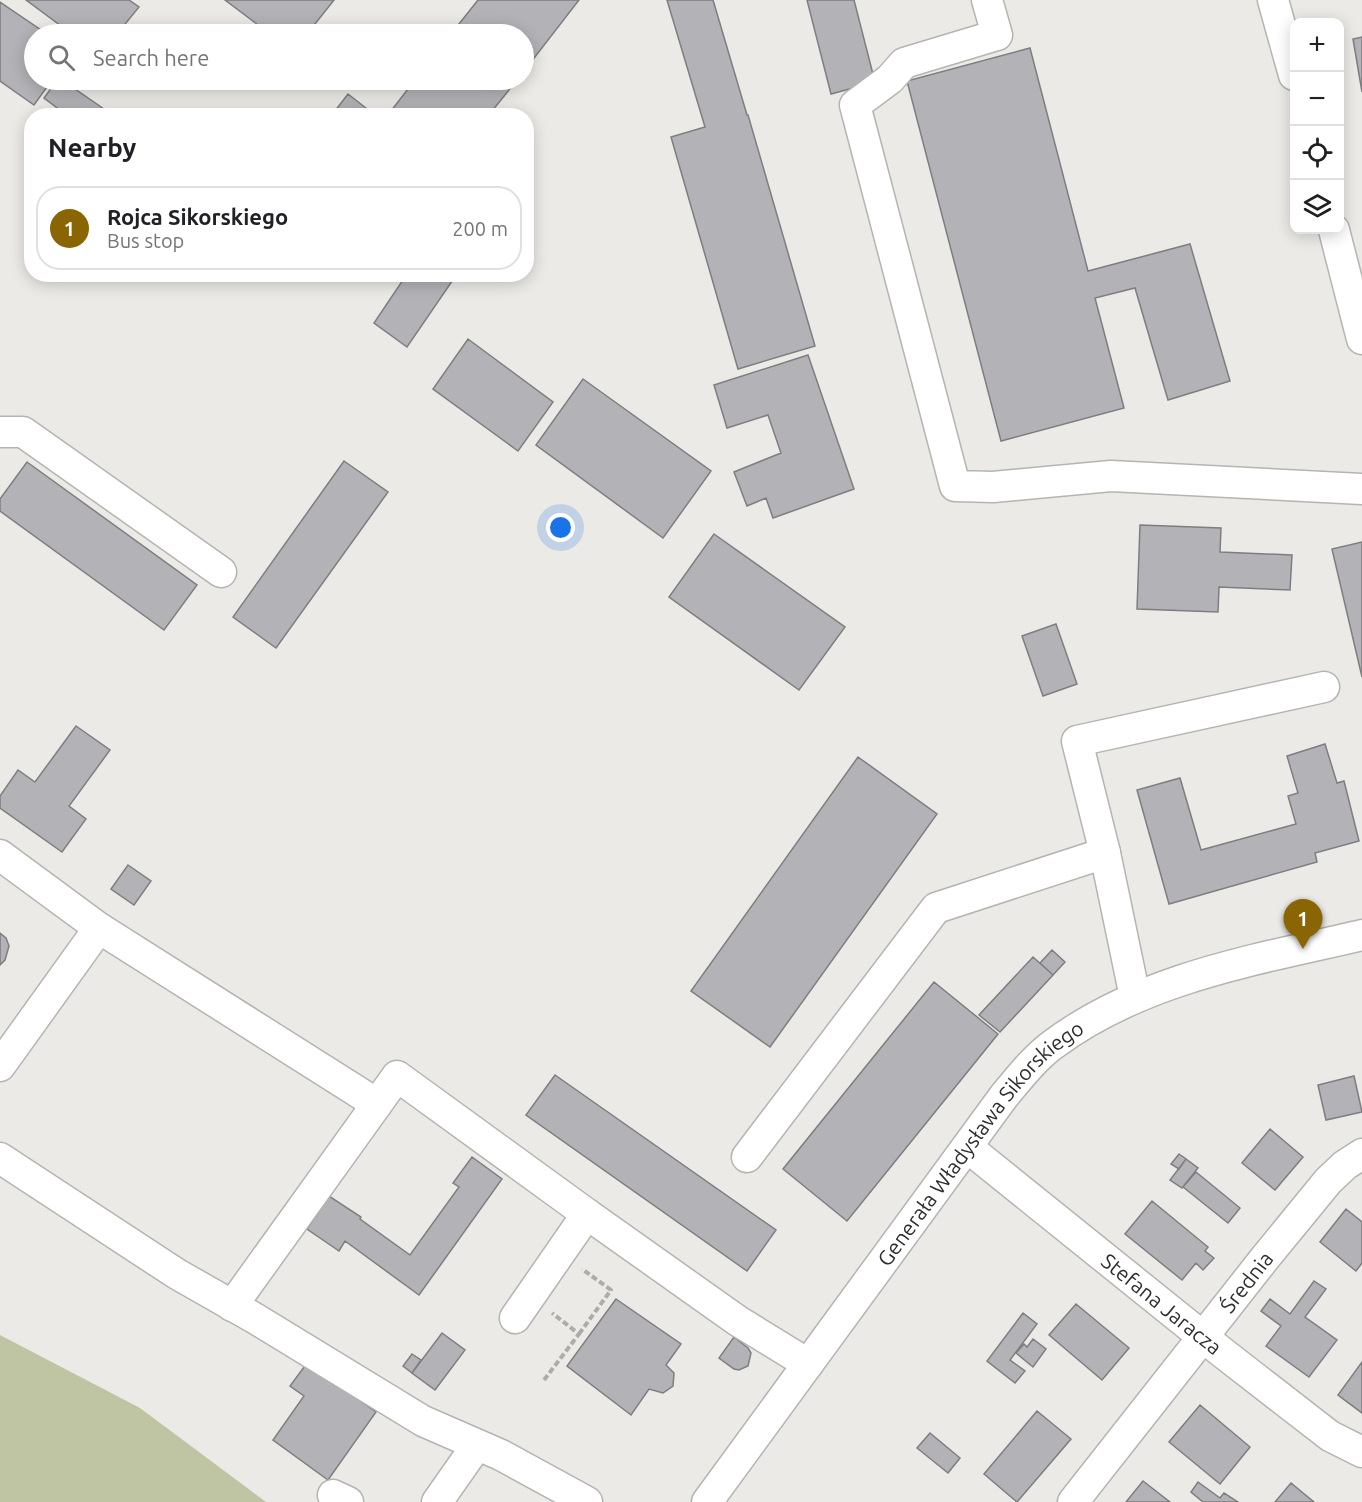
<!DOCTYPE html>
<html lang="en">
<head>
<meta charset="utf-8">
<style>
  :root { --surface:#fff; --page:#f2f2f2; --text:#202124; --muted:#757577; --line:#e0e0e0; --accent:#896603 }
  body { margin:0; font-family:Ubuntu,sans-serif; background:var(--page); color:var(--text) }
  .controls { position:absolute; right:18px; top:18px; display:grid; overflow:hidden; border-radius:12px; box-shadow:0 3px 15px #0003 }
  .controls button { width:54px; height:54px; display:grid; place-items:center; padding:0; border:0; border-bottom:2px solid var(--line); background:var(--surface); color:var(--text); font:30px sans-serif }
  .you { position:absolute; left:561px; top:528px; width:21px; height:21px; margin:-15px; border:4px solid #fff; border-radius:50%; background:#1a73e8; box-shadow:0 0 0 9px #1a73e833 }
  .badge { display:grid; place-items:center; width:39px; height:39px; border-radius:50%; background:var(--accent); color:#fff; font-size:20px; font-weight:700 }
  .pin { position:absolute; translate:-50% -50px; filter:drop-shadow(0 2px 3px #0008) }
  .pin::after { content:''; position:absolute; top:32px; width:21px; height:18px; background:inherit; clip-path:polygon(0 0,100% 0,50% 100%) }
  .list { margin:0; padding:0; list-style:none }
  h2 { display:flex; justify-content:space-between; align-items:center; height:78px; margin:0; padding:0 24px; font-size:26px }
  h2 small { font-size:20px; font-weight:400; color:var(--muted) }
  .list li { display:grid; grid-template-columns:39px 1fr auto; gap:18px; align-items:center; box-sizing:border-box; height:84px; margin:0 12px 12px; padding:0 12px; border:2px solid var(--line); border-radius:24px }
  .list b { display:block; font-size:22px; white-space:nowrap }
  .list p { margin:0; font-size:20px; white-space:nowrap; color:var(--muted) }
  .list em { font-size:20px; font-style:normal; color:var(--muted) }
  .icon { flex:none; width:33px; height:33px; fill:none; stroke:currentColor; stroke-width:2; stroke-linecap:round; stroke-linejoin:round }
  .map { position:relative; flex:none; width:1362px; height:1502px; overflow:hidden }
  .search { position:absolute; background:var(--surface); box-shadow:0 3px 15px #0003; left:24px; top:24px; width:510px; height:66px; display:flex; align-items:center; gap:15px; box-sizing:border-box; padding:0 21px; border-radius:33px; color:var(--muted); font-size:22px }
  .panel { position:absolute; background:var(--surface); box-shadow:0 3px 15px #0003; left:24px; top:108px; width:510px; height:174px; border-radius:24px }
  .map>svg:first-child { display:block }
  .green { fill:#bfc5a2 }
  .building { fill:#b3b3b7; stroke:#7e7e81; stroke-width:1.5 }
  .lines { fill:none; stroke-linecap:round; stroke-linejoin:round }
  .minor-casing { stroke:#b5b4b1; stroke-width:33 }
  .path { stroke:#adaca9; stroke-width:4; stroke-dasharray:6 3; stroke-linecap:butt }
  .minor { stroke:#fff; stroke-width:30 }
  .labels { text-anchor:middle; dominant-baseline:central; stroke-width:4.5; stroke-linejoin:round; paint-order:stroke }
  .street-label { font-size:21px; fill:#2f2e2d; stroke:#fff }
</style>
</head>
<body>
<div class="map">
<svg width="1362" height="1502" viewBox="0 0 1362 1502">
  <rect width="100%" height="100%" fill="#ebeae6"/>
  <path class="green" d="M0,1335L140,1408L266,1502H0Z"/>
  <path class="building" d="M26,0H129L139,7L117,34H72Z
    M225,0H334L307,34H270Z
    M478,0H579L524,71V34H451Z
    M667,0H713L747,115H748L815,346L738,369L671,137L705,127Z
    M807,0H854L875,82L831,94Z
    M0,2L47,34H34V80H52L34,105L0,81Z
    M1362,37V92L1353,39Z
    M1030,48L1088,271L1190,244L1230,381L1168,400L1135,288L1095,298L1124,408L1001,441L907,81Z
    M57,80H62L114,116H68L44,98Z
    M415,80H517L488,116H387Z
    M348,94L376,116H331Z
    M407,274H457L407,347L374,323Z
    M468,339L553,402L518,451L433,389Z
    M808,355L854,489L773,518L766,498L747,506L734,472L781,453L768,415L727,428L714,385Z
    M583,379L711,471L663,538L536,445Z
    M344,461L388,492L276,648L233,617Z
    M27,462L197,585L164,630L0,511V499Z
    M1140,525L1221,528L1220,552L1292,555L1290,590L1219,587L1218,612L1137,609Z
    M714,534L845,627L799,690L669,597Z
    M1362,542V677L1332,549Z
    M1056,624L1077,684L1043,696L1022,636Z
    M76,726L110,750L69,806L86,819L62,852L0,808V796L18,770L35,782Z
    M1325,744L1337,783L1344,781L1359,841L1315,853L1317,862L1169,904L1137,790L1180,778L1201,850L1296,824L1288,796L1298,793L1287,756Z
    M858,757L937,814L770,1047L691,991Z
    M128,865L151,881L134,905L111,889Z
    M0,933L6,938L9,946L5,960L0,965Z
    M1052,950L1065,962L1053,975L1040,963Z
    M1033,957L1053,975L1000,1032L979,1015Z
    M934,982L998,1034L847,1221L783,1169Z
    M555,1075L776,1230L747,1271L526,1115Z
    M1354,1076L1362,1112L1326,1120L1318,1085Z
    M1270,1129L1303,1157L1275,1190L1242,1163Z
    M1179,1154L1186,1159L1179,1169L1171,1164Z
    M472,1157L502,1179L419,1295L345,1241L339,1251L307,1229L329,1196L361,1217L360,1219L410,1255L459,1187L453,1183Z
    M1186,1159L1198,1168L1182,1188L1170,1180Z
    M1196,1172L1240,1208L1228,1223L1183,1187Z
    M1152,1201L1208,1247L1205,1251L1214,1258L1203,1270L1196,1263L1182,1280L1125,1234Z
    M1346,1209L1362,1222V1263L1356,1271L1320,1242Z
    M1314,1281L1326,1289L1305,1317L1337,1340L1309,1377L1266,1346L1281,1326L1261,1311L1270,1299L1290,1314Z
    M616,1299L681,1344L666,1365L674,1373L673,1386L663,1393L649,1389L631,1415L567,1366Z
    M1076,1304L1129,1348L1102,1380L1049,1335Z
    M1023,1313L1037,1324L1010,1360L1025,1371L1015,1383L987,1361Z
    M442,1333L465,1350L435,1390L412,1373Z
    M734,1337L748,1348L751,1353L748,1366L739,1370L734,1369L719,1358Z
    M1033,1339L1046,1349L1033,1367L1016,1353L1024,1344L1027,1347Z
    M412,1354L421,1360L412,1373L403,1366Z
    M1362,1362V1413L1338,1395Z
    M307,1363L376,1412L328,1480L273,1440L304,1396L290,1386Z
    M1200,1405L1250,1447L1220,1484L1169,1442Z
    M1037,1411L1071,1439L1017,1502L984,1474Z
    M930,1433L960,1458L948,1473L917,1448Z
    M1143,1481L1170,1502H1126Z
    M1198,1482L1220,1498L1224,1493L1238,1502H1203L1191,1492Z
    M1291,1483L1314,1502H1275Z"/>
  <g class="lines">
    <g class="minor-casing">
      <g id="minor">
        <path d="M987,0L997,35L904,63L890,79L855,105L955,486L993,487L1111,476L1362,489"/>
        <path d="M1273,0L1294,75"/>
        <path d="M1334,230L1362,339"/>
        <path d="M0,432H23L221,572"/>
        <path d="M0,855L99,928L377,1104L232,1306"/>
        <path d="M1135,997L1105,853L1077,741L1324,687"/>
        <path d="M0,1066L99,928"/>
        <path d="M377,1104L397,1076L587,1214L515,1318"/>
        <path id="s1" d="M967,1147L1223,1353L1330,1436L1362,1452"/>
        <path d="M747,1157L936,908L1105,853"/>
        <path d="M0,1158L177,1274L256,1319L423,1421L501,1455L587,1502"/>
        <path d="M587,1214L738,1321L808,1364"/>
        <path d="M333,1495L348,1502"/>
        <path d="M437,1502L477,1445"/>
        <path id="s2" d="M707,1502L1004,1096C1019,1078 1033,1060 1051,1046C1141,978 1255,960 1362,935"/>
        <path id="s3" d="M1073,1502L1265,1258L1328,1181L1345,1165L1362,1154"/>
      </g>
    </g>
    <path class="path" d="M579,1334L611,1290L582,1269
      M544,1380L579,1334L552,1313"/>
    <use href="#minor" class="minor"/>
  </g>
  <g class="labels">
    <g class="street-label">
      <text stroke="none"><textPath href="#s2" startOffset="452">Generała Władysława Sikorskiego</textPath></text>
      <text stroke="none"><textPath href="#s3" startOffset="280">Średnia</textPath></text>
      <text stroke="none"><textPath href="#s1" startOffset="250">Stefana Jaracza</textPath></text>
    </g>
  </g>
</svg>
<div class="controls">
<button>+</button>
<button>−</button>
<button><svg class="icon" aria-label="locate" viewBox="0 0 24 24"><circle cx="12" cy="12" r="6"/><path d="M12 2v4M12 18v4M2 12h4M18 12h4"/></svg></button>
<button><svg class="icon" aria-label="layers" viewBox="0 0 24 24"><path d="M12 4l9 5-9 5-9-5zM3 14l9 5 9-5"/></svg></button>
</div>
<div class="you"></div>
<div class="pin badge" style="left:1303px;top:949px">1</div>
<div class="search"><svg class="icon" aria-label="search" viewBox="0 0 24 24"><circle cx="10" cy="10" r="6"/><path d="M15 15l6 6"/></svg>Search here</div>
<section class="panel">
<h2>Nearby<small></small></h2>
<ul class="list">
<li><span class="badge">1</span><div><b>Rojca Sikorskiego</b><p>Bus stop</p></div><em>200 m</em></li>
</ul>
</section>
</div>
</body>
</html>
